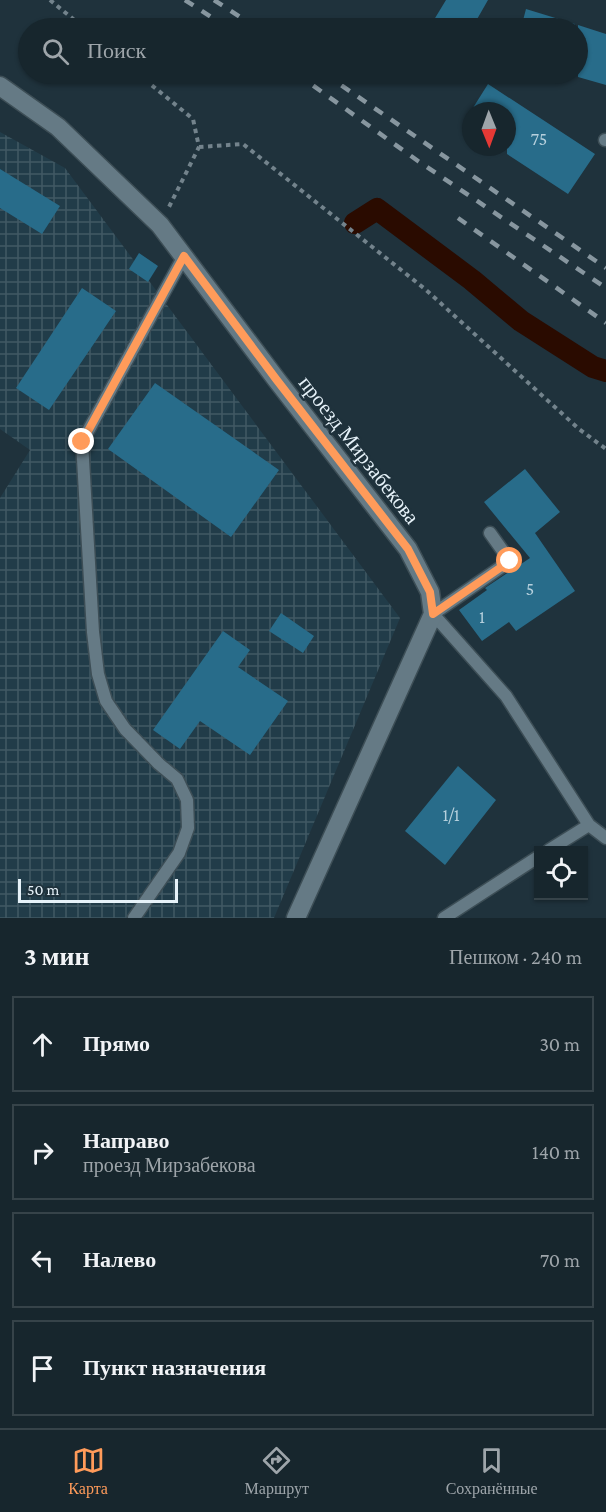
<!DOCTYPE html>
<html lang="ru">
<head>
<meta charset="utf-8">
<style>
  :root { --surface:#17262d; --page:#243239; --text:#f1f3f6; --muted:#9ea5aa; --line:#364349; --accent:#ff9b5a }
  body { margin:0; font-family:"Crimson Pro",serif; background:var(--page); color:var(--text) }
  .controls { position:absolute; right:18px; bottom:18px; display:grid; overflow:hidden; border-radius:0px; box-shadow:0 2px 4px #0004 }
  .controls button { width:54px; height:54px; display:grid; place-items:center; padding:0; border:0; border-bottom:2px solid var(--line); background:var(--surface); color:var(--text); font:30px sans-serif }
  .compass { position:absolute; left:462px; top:102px; width:54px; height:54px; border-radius:50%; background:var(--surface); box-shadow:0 2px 4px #0004; rotate:179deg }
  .scale { position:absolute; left:18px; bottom:15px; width:160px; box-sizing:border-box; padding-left:6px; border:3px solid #e6f2f9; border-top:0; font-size:16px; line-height:21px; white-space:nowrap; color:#e6f2f9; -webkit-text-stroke:4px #1f323c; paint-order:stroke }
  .stop { position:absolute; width:18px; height:18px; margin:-14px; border:4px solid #ff9b5a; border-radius:50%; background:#fff }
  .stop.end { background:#ff9b5a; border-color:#fff; box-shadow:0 2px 6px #0008 }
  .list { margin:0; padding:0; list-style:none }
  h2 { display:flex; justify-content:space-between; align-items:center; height:78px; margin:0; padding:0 24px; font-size:26px }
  h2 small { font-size:20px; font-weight:400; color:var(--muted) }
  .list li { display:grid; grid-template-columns:39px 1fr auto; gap:18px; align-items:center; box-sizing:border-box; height:96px; margin:0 12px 12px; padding:0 12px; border:2px solid var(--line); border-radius:0px }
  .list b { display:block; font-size:22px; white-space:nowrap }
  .list p { margin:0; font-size:20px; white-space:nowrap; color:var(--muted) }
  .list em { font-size:20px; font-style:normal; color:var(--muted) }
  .icon { flex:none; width:33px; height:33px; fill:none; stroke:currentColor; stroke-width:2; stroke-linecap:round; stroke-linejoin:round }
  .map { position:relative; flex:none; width:606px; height:918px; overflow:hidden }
  .search { position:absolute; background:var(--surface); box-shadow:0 2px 4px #0004; left:18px; right:18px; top:18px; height:66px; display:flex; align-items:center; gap:15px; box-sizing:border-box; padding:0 21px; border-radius:33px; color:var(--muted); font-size:22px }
  .sheet { height:510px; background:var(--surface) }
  nav { display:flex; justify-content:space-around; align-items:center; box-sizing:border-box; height:84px; border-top:2px solid var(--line); background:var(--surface); font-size:16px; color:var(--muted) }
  nav a { display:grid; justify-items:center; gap:3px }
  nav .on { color:var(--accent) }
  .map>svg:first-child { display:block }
  .industrial { fill:url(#industrial-grid) }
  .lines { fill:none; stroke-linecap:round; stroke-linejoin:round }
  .canal { stroke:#2a0b00; stroke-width:22 }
  .building { fill:#286c8a }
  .lane-casing { stroke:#3d4e56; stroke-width:15 }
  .street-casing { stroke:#3d4e56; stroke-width:21 }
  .path { stroke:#73838c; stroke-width:4; stroke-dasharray:4.5 4.5; stroke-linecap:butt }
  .lane { stroke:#657a85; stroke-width:12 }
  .street { stroke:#657a85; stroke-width:18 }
  .rail { stroke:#87969f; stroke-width:4.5; stroke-dasharray:10 10; stroke-linecap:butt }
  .route { stroke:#ff9b5a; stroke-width:8 }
  .labels { text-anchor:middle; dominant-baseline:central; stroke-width:5; stroke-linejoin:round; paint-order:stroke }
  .number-label { font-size:18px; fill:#b6d0dd }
  .street-label { font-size:21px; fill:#e6f2f9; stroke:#1f323c }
</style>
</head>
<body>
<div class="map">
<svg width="606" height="918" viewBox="0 0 606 918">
  <defs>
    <pattern id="industrial-grid" width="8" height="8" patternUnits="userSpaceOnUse" patternTransform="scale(1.5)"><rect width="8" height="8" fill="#213c49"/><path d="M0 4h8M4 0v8" fill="none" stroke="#415964"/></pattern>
  </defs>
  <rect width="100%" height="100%" fill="#1f323c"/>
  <path class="industrial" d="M0,132L65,168L400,618L274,918H0V498L30,450L0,429Z"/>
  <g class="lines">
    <path class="canal" d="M355,223L377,209L472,280L521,321L593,367L606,371"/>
  </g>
  <path class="building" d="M446,0H488L472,28H429Z
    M526,9L575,24L574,28H521Z
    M578,25L606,34V85L578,77Z
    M488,84L595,154L568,194L507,154V111H471Z
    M0,169L60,206L42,234L0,208Z
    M139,253L158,266L148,282L129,269Z
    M82,288L116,311L49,410L16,388Z
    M155,383L279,470L231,537L108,449Z
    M525,469L560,512L535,533L575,591L516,631L509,622L482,641L459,610L487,590L485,588L530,558L484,502Z
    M281,613L314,636L303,653L269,631Z
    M223,631L250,650L238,667L288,701L250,755L200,721L180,749L153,730Z
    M458,766L496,800L445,865L405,831Z"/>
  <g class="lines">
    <g class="lane-casing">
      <path id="lane" d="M605,140H606
        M490,533L510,561L433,614L506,696L589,825L549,850
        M589,825L606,838
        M134,918L179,853L188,828L187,800L177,779L159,764L125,729L106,701L98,674L93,632L82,442L184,256
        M444,918L538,857"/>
    </g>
    <g class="street-casing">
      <path id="street" d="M0,86L58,127L160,225L276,379L408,549L430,592L433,614L296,918"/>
    </g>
    <path class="path" d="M50,0L84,28
      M138,74L193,119L199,147L169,207
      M199,147L243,144L425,289L579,429L606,449"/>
    <use href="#lane" class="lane"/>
    <use href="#street" class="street"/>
    <path class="rail" d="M185,0L228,28
      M214,0L257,28
      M297,74L418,161L606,288
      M325,74L606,268
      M458,218L606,323"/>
  </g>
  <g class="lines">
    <path class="route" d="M82,442L184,256L276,379L408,549L430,592L433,614L510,561"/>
  </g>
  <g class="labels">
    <g class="number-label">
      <text x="539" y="139">75</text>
      <text x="530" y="589">5</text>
      <text x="482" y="617">1</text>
      <text x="451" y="815">1/1</text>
    </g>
    <g class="street-label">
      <text transform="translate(359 450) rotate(52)">проезд Мирзабекова</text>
    </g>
  </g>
</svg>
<div class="controls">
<button><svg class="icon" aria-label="locate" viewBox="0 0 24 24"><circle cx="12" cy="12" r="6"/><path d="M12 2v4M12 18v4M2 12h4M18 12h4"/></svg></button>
</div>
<svg class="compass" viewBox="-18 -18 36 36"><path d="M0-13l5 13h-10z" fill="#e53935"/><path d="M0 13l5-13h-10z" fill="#9ea5aa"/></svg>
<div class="scale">50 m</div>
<div class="stop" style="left:510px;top:561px"></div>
<div class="stop end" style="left:82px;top:442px"></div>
<div class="search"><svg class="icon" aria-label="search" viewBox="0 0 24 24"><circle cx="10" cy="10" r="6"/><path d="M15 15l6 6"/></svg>Поиск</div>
</div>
<section class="sheet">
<h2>3 мин<small>Пешком · 240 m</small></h2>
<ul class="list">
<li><svg class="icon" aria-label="ahead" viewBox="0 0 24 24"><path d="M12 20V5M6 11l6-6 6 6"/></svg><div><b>Прямо</b></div><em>30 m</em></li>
<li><svg class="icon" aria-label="right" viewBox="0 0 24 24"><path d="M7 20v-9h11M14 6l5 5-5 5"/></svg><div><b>Направо</b><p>проезд Мирзабекова</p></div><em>140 m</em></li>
<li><svg class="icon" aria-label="left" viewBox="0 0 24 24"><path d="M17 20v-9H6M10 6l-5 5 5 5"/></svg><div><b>Налево</b></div><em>70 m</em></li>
<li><svg class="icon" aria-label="arrive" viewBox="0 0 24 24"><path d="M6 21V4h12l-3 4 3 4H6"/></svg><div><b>Пункт назначения</b></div></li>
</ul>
</section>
<nav>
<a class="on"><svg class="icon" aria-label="map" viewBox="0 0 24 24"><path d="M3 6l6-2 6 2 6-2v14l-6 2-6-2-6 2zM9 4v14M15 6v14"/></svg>Карта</a>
<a><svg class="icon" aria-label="directions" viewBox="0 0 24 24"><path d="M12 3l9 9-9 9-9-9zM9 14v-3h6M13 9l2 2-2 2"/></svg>Маршрут</a>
<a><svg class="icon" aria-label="saved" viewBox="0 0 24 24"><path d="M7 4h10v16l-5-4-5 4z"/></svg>Сохранённые</a>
</nav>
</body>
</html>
